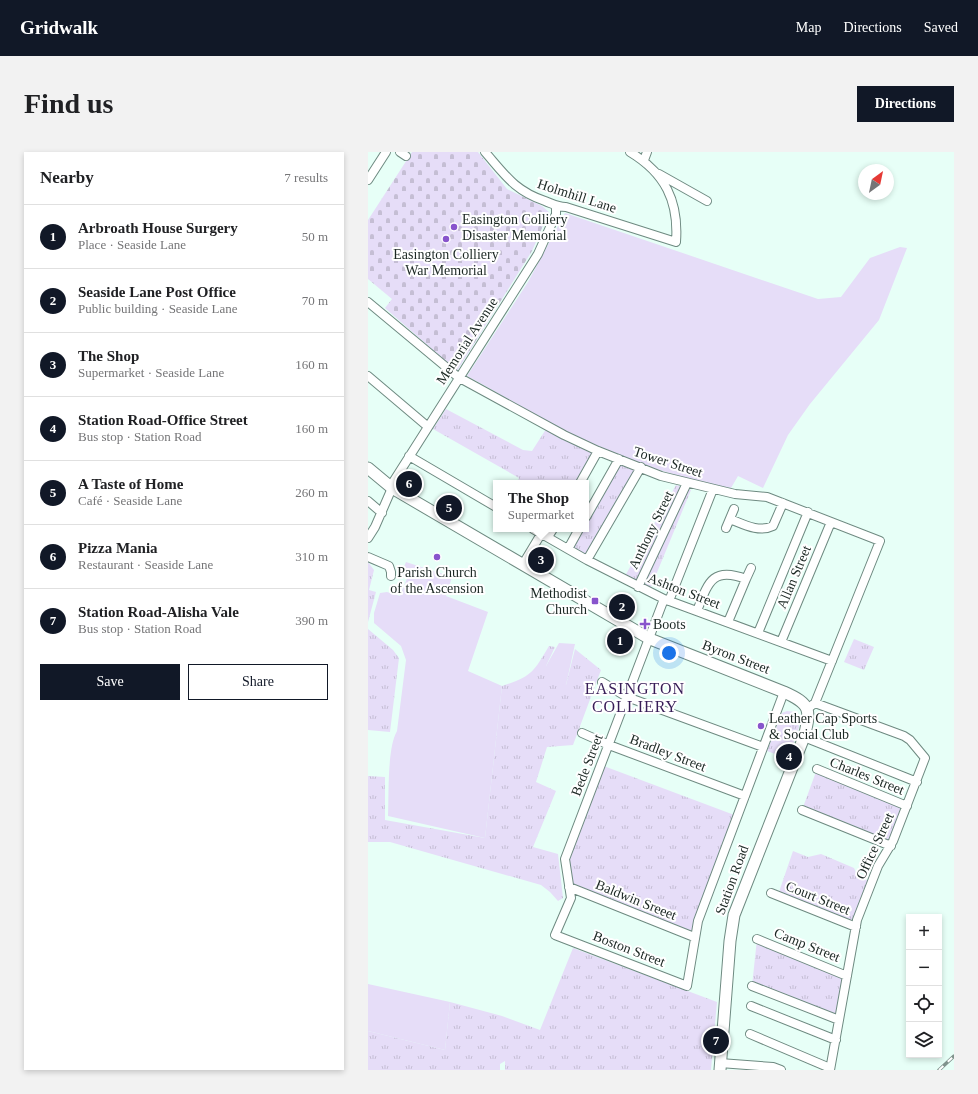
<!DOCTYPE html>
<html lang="en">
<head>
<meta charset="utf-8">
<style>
  :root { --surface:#fff; --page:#f2f2f2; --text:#202124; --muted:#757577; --line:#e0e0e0; --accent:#111827 }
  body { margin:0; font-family:"Times New Roman",serif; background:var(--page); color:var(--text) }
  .controls { position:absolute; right:12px; bottom:12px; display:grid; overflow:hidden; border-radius:0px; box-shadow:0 2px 6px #0003 }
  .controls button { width:36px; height:36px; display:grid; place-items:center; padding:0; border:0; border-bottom:1px solid var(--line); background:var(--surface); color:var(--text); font:20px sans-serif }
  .compass { position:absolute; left:490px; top:12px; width:36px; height:36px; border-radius:50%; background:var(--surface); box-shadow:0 2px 6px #0003; rotate:33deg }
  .you { position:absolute; left:301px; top:501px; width:14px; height:14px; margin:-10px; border:3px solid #fff; border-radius:50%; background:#1a73e8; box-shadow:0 0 0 6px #1a73e833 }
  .badge { display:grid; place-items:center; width:26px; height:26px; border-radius:50%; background:var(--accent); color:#fff; font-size:13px; font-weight:700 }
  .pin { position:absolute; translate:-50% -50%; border:2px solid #fff; box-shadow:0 1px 4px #0006 }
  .popup { position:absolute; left:125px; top:328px; width:96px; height:52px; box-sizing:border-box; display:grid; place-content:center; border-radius:0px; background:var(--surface); filter:drop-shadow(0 1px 3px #0005); font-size:13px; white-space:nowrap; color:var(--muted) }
  .popup b { font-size:15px; color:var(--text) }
  .popup::after { content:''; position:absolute; left:50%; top:100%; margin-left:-8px; border:8px solid transparent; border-top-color:var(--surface) }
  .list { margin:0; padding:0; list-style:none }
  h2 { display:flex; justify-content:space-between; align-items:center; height:52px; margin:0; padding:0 16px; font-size:17px }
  h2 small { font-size:13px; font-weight:400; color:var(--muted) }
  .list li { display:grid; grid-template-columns:26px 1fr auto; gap:12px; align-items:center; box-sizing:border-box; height:64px; padding:0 16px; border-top:1px solid var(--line) }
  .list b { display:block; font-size:15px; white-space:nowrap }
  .list p { margin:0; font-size:13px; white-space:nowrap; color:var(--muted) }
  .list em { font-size:13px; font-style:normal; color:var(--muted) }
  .actions { display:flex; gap:8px; padding:12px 16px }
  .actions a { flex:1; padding:9px 0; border:1px solid var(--accent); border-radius:0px; text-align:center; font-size:14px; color:var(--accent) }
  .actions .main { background:var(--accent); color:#fff }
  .icon { flex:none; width:22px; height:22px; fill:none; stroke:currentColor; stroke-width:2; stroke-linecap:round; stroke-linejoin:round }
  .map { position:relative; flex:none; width:586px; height:918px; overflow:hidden; border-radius:0px }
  header { display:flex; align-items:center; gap:24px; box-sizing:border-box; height:56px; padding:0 20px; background:var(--accent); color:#fff }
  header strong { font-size:19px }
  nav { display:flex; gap:22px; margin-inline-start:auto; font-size:14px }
  .intro { display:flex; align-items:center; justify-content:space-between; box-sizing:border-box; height:96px; padding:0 24px }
  h1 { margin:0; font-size:28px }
  .button { padding:10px 18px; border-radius:0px; background:var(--accent); color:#fff; font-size:14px; font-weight:700 }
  main { display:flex; gap:24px; padding:0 24px }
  aside { flex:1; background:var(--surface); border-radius:0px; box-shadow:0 2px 6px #0003 }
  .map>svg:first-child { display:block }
  .grass { fill:url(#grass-tufts) }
  .cemetery { fill:url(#cemetery-stones) }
  .garden { fill:#e6ddf8 }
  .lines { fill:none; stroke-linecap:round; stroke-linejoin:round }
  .minor-casing { stroke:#6e8a81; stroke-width:10 }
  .secondary-casing { stroke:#6e8a81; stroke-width:13 }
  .minor { stroke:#fff; stroke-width:8 }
  .secondary { stroke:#fff; stroke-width:11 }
  .rail-casing { stroke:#81938d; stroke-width:3.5 }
  .rail { stroke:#fff; stroke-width:2; stroke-dasharray:6; stroke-linecap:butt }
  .poi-dot { fill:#8854cc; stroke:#fff; stroke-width:1.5 }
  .labels { text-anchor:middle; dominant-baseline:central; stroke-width:4; stroke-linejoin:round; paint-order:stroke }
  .street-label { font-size:14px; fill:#1c2824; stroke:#fff }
  .poi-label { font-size:14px; fill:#1c2824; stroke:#fff; text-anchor:start }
  .quarter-label { font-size:16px; letter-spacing:1px; fill:#371d57; stroke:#fff }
</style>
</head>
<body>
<header>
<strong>Gridwalk</strong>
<nav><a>Map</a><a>Directions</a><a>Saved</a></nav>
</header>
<div class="intro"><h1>Find us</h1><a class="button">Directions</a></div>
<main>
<aside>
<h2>Nearby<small>7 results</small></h2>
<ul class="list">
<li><span class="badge">1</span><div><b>Arbroath House Surgery</b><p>Place · Seaside Lane</p></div><em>50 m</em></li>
<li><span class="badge">2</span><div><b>Seaside Lane Post Office</b><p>Public building · Seaside Lane</p></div><em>70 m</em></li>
<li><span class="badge">3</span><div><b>The Shop</b><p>Supermarket · Seaside Lane</p></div><em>160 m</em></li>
<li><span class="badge">4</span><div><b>Station Road-Office Street</b><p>Bus stop · Station Road</p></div><em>160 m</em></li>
<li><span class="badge">5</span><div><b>A Taste of Home</b><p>Café · Seaside Lane</p></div><em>260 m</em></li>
<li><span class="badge">6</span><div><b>Pizza Mania</b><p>Restaurant · Seaside Lane</p></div><em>310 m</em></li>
<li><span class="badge">7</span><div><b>Station Road-Alisha Vale</b><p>Bus stop · Station Road</p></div><em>390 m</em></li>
</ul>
<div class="actions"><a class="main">Save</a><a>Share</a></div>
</aside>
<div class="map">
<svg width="586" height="918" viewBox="0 0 586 918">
  <defs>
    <pattern id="grass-tufts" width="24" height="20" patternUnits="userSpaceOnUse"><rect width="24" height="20" fill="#e6ddf8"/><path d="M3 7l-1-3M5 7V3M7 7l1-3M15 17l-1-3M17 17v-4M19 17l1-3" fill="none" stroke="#c5bed4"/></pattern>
    <pattern id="cemetery-stones" width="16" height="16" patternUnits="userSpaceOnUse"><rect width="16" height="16" fill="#e6ddf8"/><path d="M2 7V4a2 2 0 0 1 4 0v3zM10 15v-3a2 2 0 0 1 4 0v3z" fill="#c5bed4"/></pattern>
  </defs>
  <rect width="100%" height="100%" fill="#e7fff7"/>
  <path class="grass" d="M78,257L155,298L164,299L180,274L230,299L212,331H149L151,326L65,277Z
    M251,307L273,315L219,408L200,397L211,377H218V365Z
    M308,333L323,338L283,435L257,424Z
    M0,410L6,418L1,438L8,440L0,470Z
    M0,477L25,498L31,506L22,580L0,578Z
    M486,487L506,495L496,518L476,510Z
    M181,494L187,495L178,514L198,533L207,497L233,518L205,593L179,595L168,630L188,639L165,695L190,702L195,746L190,749L182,740L173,733L22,690H0V624L17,625V668L117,686L134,534C164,524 165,521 181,494Z
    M419,559L428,560L431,575L420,607L399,599L414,561Z
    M233,613L369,664L326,785L201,735L197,707Z
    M449,617L539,654L523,694L434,658Z
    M425,699L440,705L453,702L486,716L490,725L504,730L489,771L411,740Z
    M389,787L479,824L471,868L384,834Z
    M205,796L349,850L343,918H137V909L132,912V918H0V879L77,898L82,850L134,864L172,878Z"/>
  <path class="cemetery" d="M44,0H110L139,37L174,54L181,60L164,99L89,219L17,156L24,147L0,127V68Z"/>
  <path class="garden" d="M197,61L450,147L473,145L502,106L532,95L539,96L511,168L442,252L420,283L395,336L370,324L363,336C311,327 261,309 213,287C174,269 137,244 99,224L160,130Z
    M38,410L84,425L78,444L120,460L100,519L134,534L117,686L20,664C21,643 19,596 29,579L38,508L33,494L6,471V461L12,441L19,440L32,444L40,424L33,422Z
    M191,491L207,492L198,533C184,529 181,529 178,514Z
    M0,832L82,850L77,898L0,879Z"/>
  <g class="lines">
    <g class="minor-casing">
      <path id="minor" d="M32,0L38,4
        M117,0C137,23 147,39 177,49C185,52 189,55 198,55L308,90C311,49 297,21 262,0
        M276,8L279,0
        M291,22L339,49
        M0,28L18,0
        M0,150L90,225L196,283L230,299L293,324L367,342L399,345L512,389L447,551L439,557
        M0,224L59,274
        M41,304L128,355
        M212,331L230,299
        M22,335L170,102L188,62V55
        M0,349L14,361
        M218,365L251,307
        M362,367C375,372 391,381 405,374L415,351
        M358,376L366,357
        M165,377L219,408L296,447L464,509
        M180,385L185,377
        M0,386L7,375L24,336
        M200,397L211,377
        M0,405L21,414L23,420V424
        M219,408L273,315
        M155,412L173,382
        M378,427L383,416
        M270,435L319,331
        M296,447L197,707L203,746L187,783L319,834L330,769L416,540
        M301,449L345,337
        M329,459C340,431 344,414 378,427L360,470
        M390,481L440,360
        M413,490L463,370
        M234,530L259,545L395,595
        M447,551L536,584L542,588L557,606L525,689L510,714L489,768L462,918
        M214,581L241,593L377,644
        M436,585L549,630
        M449,617L539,654
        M434,658L523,694
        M201,735L326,785
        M403,741L488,775
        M389,787L479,824
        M384,834L471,868
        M383,854L468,888
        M382,882L462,916
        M352,911L405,915L413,918"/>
    </g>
    <g class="secondary-casing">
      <path id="secondary" d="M0,316L24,336L282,487L416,540C443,552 443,558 436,585L366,763L362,789L352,918"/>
    </g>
    <use href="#minor" class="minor"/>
    <use href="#secondary" class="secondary"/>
    <g class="rail-casing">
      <path id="rail" d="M571,918L586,904"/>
    </g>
    <use href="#rail" class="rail"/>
  </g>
  <g class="poi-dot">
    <circle cx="86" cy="75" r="4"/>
    <circle cx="78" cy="87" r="4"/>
    <circle cx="69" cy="405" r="4"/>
    <rect x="223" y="445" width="8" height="8" rx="2"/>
    <path d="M275 466h4v4h4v4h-4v4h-4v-4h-4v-4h4z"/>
    <circle cx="393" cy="574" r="4"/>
  </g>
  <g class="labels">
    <g class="street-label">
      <text transform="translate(209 44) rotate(18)">Holmhill Lane</text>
      <text transform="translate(99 189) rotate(-57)">Memorial Avenue</text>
      <text transform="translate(300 310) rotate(18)">Tower Street</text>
      <text transform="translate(283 378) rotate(-64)">Anthony Street</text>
      <text transform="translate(426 425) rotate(-67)">Allan Street</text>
      <text transform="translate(316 439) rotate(21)">Ashton Street</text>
      <text transform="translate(368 505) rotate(21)">Byron Street</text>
      <text transform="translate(300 601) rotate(21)">Bradley Street</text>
      <text transform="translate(219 613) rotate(-69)">Bede Street</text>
      <text transform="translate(499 624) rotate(22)">Charles Street</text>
      <text transform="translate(507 694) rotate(-65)">Office Street</text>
      <text transform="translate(364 728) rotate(-70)">Station Road</text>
      <text transform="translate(450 746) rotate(22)">Court Street</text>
      <text transform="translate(268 748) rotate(22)">Baldwin Sreeet</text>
      <text transform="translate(439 793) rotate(22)">Camp Street</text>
      <text transform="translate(261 797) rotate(21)">Boston Street</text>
    </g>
    <g class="poi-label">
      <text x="94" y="67">Easington Colliery<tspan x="94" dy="16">Disaster Memorial</tspan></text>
      <text x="78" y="102" text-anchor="middle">Easington Colliery<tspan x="78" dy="16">War Memorial</tspan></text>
      <text x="69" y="420" text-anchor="middle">Parish Church<tspan x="69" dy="16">of the Ascension</tspan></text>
      <text x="219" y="441" text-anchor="end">Methodist<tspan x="219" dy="16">Church</tspan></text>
      <text x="285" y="472">Boots</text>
      <text x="401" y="566">Leather Cap Sports<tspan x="401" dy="16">&amp; Social Club</tspan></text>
    </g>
    <g class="quarter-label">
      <text x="267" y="536">EASINGTON<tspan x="267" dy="18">COLLIERY</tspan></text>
    </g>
  </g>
</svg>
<div class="controls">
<button>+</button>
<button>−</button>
<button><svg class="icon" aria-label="locate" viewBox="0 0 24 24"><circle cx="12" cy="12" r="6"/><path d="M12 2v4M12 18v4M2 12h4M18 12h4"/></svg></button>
<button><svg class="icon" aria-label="layers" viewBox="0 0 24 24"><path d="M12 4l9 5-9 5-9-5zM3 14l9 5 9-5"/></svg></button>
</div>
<svg class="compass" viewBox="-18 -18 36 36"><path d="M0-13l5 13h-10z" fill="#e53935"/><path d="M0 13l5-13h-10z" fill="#757577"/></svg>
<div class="you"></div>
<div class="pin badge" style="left:252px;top:489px">1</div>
<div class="pin badge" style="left:254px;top:455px">2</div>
<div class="pin badge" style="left:173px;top:408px">3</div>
<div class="popup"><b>The Shop</b>Supermarket</div>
<div class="pin badge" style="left:421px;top:605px">4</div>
<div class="pin badge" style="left:81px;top:356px">5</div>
<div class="pin badge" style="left:41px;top:332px">6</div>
<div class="pin badge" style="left:348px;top:889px">7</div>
</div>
</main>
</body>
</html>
